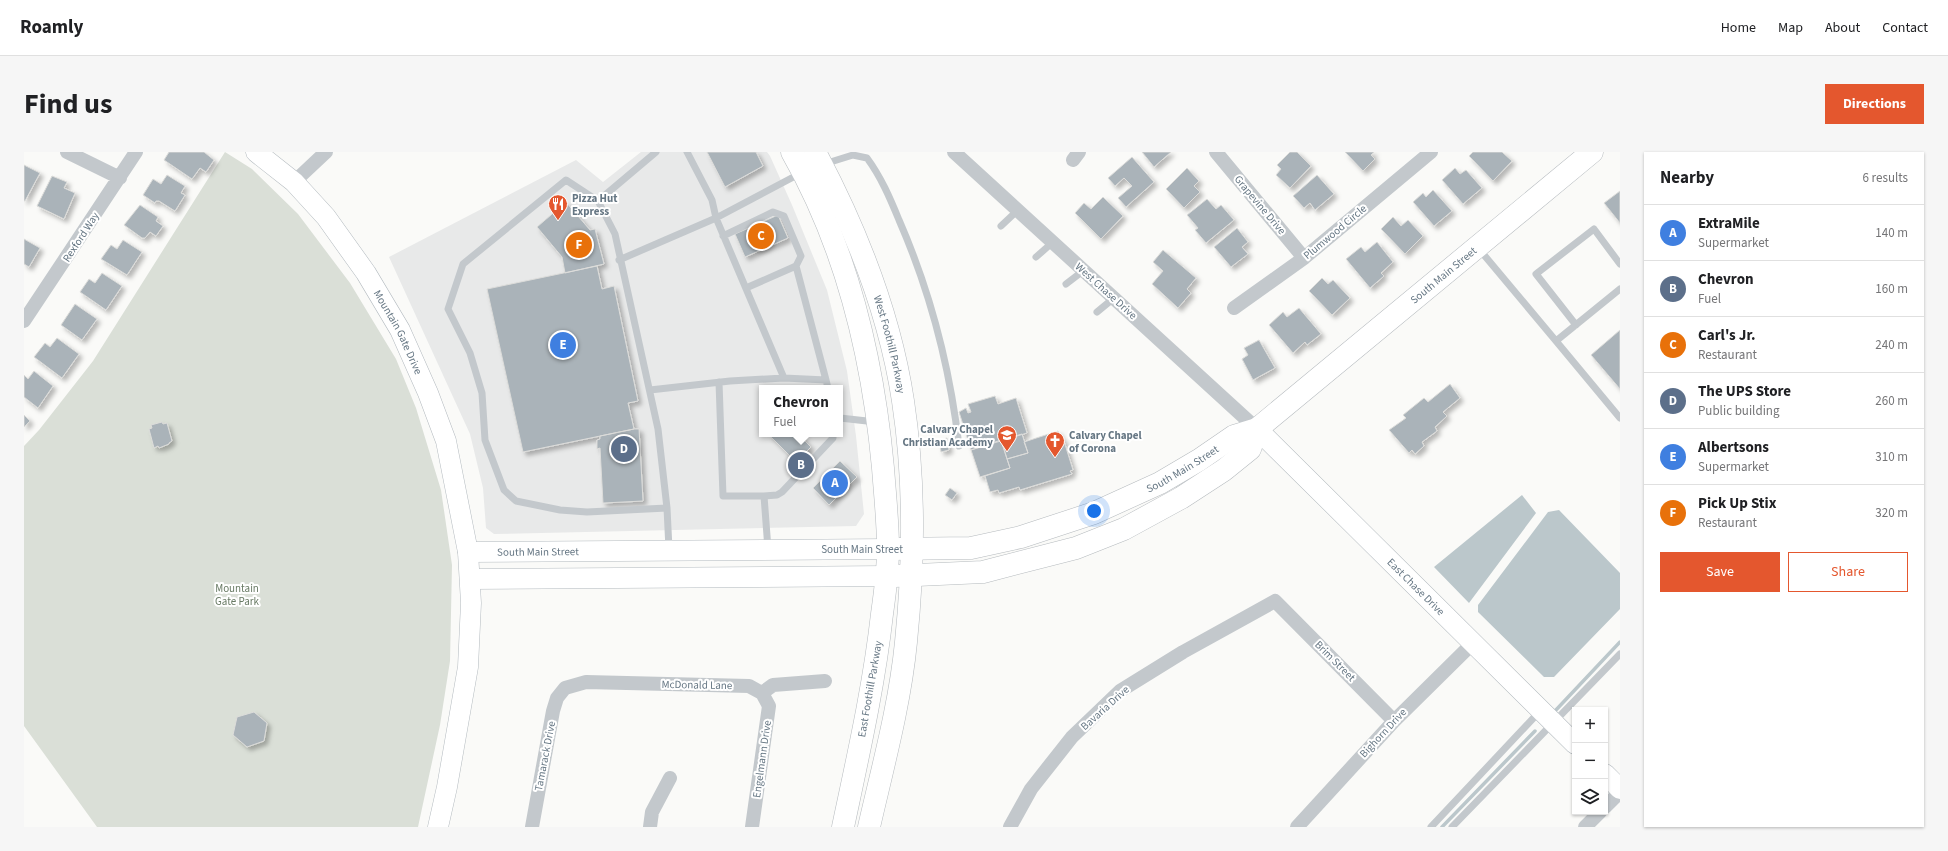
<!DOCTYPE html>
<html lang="en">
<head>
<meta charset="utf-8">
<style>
  :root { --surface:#fff; --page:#f6f6f6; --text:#202124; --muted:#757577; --line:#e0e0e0; --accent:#e4572e }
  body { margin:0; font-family:"Source Sans 3",sans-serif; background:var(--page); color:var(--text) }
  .controls { position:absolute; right:12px; bottom:12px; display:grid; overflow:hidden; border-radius:0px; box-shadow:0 1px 3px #0004 }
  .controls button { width:36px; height:36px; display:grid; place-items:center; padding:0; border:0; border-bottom:1px solid var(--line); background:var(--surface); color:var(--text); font:20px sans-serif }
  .you { position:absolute; left:1070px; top:359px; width:14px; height:14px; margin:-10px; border:3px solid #fff; border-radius:50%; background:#1a73e8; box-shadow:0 0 0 6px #1a73e833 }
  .badge { display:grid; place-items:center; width:26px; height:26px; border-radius:50%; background:var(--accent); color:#fff; font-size:13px; font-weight:700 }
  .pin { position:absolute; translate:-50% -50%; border:2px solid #fff; box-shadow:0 1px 4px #0006 }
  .popup { position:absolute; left:735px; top:233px; width:84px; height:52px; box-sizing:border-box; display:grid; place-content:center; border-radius:0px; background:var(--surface); filter:drop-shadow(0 1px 3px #0005); font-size:13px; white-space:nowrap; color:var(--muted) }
  .popup b { font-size:15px; color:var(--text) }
  .popup::after { content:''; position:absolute; left:50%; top:100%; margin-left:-8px; border:8px solid transparent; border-top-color:var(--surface) }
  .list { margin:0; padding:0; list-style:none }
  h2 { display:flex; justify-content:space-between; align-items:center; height:52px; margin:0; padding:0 16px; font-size:17px }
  h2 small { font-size:13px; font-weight:400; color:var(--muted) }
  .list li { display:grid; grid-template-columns:26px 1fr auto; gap:12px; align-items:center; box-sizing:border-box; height:56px; padding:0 16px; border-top:1px solid var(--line) }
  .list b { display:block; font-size:15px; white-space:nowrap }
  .list p { margin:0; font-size:13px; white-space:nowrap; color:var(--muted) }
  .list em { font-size:13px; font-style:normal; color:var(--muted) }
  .actions { display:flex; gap:8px; padding:12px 16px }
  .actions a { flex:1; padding:9px 0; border:1px solid var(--accent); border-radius:0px; text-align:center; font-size:14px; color:var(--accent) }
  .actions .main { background:var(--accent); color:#fff }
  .icon { flex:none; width:22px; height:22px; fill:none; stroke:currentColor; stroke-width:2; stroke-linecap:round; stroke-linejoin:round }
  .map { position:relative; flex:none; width:1596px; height:675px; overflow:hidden; border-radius:0px }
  header { display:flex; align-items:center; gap:24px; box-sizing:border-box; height:56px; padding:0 20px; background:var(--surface); border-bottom:1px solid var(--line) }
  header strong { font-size:19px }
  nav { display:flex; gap:22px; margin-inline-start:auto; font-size:14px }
  .intro { display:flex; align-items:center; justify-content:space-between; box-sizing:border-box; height:96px; padding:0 24px }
  h1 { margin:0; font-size:28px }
  .button { padding:10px 18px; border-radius:0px; background:var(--accent); color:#fff; font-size:14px; font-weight:700 }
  main { display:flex; gap:24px; padding:0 24px }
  aside { flex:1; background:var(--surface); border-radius:0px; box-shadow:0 1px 3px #0004 }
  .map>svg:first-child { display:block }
  .built { fill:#e8e9e9; fill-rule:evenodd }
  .green { fill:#dadfd7 }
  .water { fill:#bbc7cb }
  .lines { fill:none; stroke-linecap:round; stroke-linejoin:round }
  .stream { stroke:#bbc7cb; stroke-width:3.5 }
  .building { fill:#aab3b9; stroke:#dcdcda; filter:url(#shadow) }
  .secondary-casing { stroke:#b3babf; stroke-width:21 }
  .primary-casing { stroke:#b5babe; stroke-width:23 }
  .lane { stroke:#c3c8cc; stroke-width:7 }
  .street { stroke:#c3c8cc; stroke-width:14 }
  .secondary { stroke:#fff; stroke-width:20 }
  .primary { stroke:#fff; stroke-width:22 }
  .labels { text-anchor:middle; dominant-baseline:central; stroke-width:4; stroke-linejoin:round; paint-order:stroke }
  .poi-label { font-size:11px; font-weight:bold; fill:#657683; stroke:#fff; text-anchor:start }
  .street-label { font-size:11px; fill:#657683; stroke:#fff }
  .park-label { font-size:11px; fill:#687a64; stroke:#fff }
</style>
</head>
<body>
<header>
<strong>Roamly</strong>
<nav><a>Home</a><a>Map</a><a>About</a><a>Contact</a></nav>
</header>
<div class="intro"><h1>Find us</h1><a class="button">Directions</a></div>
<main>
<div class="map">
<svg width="1596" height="675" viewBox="0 0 1596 675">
  <defs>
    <filter id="shadow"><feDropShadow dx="3.5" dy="3.5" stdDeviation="2" flood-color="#0004"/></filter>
  </defs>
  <rect width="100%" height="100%" fill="#fafaf8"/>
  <path class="built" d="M617,0H743L746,4L768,53L803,138L823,219L832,284L840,362L832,374L470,382L462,376L459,336L446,282L365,105L552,8L579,30ZM738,236H816V282H738Z"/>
  <path class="green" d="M201,0L228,17L274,62L326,131L372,207L392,256L417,338L428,413L426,509L416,573L394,675H73L0,574V294L15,278L69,209Z"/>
  <path class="water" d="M1498,343L1512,361L1445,451L1410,415Z
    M1535,358L1596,421V457L1530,525H1520L1454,460V453L1524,360Z"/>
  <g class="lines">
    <path class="stream" d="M1531,559L1596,490
      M1418,675L1511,579"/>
  </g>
  <path class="building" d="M145,0H180L190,8L182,20L176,16L168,27L140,8Z
    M683,0H732L739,14L701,35Z
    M1118,0H1147L1130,15Z
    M1266,0H1273L1287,14L1266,36L1252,23L1257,17L1253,13Z
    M1321,0H1350L1347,3L1351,7L1339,19Z
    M1449,0H1478L1488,9L1469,29L1445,4Z
    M1108,5L1130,30L1102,55L1094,46L1108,34L1100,26L1091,34L1084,26Z
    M0,13L16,21L1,49H0Z
    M1163,16L1175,29L1170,34L1176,40L1160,56L1142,37Z
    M1431,16L1436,22L1442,18L1458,36L1439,52L1418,28Z
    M143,23L161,34L157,41L161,43L151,59L135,49H132L131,51L119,43L129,27L137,32Z
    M1293,23L1310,42L1291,58L1286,51L1280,56L1269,44Z
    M28,24L43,30L40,36L51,41L40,67L13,54Z
    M1409,38L1428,59L1410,74L1389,50L1399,41L1402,45Z
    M1596,39V71L1580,51Z
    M1079,45L1099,64L1077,87L1051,61L1060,51L1067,57Z
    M1183,47L1192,57L1197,53L1210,68L1182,91L1171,78L1174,76L1163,63Z
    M542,50L566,78L571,77L580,112L541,121L538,105L513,75Z
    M116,53L134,65L132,69L139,74L132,84L126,80L121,86H118L100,73Z
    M754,63L764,86L721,105L711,82Z
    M1369,65L1377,74L1384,68L1399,84L1381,102L1357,77Z
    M1213,76L1224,90L1218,95L1224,102L1207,115L1190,95Z
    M0,87L16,96L5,115L0,112Z
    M99,88L118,100L103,123L77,107L87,93L93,97Z
    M1353,90L1369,110L1357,121L1360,124L1346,136L1322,107L1337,95L1341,100Z
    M1139,98L1172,126L1163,137L1167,141L1154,156L1128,132L1139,119L1129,110Z
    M573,114L578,137L590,134L614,249L604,251L610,277L499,300L463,137Z
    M78,121L98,134L82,158L56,140L65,127L71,131Z
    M1298,126L1304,132L1309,128L1326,146L1308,163L1285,139Z
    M51,152L73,167L58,188L37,173Z
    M1275,156L1297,182L1283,193L1281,190L1269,201L1245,173L1259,160L1263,165Z
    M1596,178V237L1567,203Z
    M33,186L55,202L38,226L10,205L21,191L26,195Z
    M1235,188L1251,216L1229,228L1218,207L1224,203L1220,196Z
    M10,219L29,234L14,256L0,245V223L4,227Z
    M1426,232L1436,246L1419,260L1423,264L1411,275L1413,279L1398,290L1400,294L1391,302L1388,298L1385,301L1365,278L1382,266L1379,263L1400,246L1404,250Z
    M971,244L974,252L992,246L1003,281L947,298L935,260L942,256L944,261L947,260L944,252Z
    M0,263L6,269L0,275Z
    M138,270L139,272L143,271L148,289L145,291V292L135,296L134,294L130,296L125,277L128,276L127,273Z
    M610,277H615L619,349L579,351L576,296L573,297V288L576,287V284Z
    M1034,279L1037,286H1039L1049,318L1046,319L1048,322L996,338L995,335L975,341L974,338L966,340L961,324L986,316L983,307L1004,301L1000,290Z
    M744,282H774L787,295L772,310Z
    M998,282L1004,301L983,307L977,288Z
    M923,286L925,298L917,300L915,288Z
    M977,288L986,316L956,325L947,298Z
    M816,309L833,325L805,353L789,336Z
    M926,336L933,341L928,348L921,343Z
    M230,560L243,571L240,589L223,595L209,583L213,565Z"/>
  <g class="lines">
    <g class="secondary-casing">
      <g id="secondary">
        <path id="s1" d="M232,0L270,30L302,65L342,121L376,178L404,241L422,289L444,400L447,451L444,515L423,635L414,675"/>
        <path id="s2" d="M1233,277L1551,592"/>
        <path id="s3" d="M444,400L864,397"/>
        <path d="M446,427L862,424"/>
        <path d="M1581,622L1596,637"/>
      </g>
    </g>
    <g class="primary-casing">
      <g id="primary">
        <path d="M768,0C823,96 849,207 859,316C861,343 864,370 864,396C864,418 861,441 858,462C850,534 834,604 819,675"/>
        <path id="s4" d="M791,0C832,77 866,163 879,249C891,328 890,411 882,490C876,552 859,614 845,675"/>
        <path id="s5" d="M864,397L947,396L997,385L1070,361L1136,331L1175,308L1210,284L1233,277L1568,0"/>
        <path d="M871,424L959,420L1052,396L1100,377L1157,346L1200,318L1226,297L1233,277"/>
      </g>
    </g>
    <path class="lane" d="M663,0L688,48L692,66L760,226L802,228L804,236
      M800,12L829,3L843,6C857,25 866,46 875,68C906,139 926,216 935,294
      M574,49L632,0
      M977,74L994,58
      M699,84L749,60L760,64L777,104L772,114
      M1455,97L1532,189L1596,137
      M1012,105L1029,90
      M595,108L692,66L777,21
      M1042,132L1059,119
      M722,136L772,114L802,228
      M1073,160L1090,146
      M1552,173L1512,122L1570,77L1596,112
      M1532,189L1596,266
      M695,230L699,344H740L744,397
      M626,238L706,229L760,226
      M816,266L852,270
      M740,344L753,343L758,340L809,286V282
      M643,356L634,277L591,82L574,49L542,28L439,112L424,157L446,201L458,241L461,288L480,338L492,349L536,358L563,360L643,356L645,397
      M1407,675L1516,559
      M1428,675L1596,502"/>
    <path class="street" d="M43,0L96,26
      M930,0L1233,277
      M1192,0L1280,106
      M1049,8L1055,0
      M270,30L302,0
      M1210,156L1280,106L1407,0
      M0,169L112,0
      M1581,655L1596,640
      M508,675L529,559L533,546L541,536L562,530L725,534L738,541L749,533L801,529
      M626,675L628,660L646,626
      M728,675L745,554L738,541
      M986,675L1007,637L1048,585L1096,539L1159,500L1251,449L1370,569
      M1273,675L1370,569L1449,491
      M1561,675L1576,660"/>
    <use href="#secondary" class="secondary"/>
    <use href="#primary" class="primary"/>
  </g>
  <defs>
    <g id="restaurant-pin" transform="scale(1)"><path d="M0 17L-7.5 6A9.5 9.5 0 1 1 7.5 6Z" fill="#e4572e" stroke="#fff"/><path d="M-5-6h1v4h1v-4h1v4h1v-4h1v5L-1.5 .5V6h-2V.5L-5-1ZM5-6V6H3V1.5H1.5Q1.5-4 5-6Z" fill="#fff"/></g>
    <g id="school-pin" transform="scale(1)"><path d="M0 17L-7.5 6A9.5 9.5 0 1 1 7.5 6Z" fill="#e4572e" stroke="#fff"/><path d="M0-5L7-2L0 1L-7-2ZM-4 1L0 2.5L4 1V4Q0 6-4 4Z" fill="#fff"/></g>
    <g id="church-pin" transform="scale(1)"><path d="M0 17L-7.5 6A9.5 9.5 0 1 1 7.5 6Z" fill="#e4572e" stroke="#fff"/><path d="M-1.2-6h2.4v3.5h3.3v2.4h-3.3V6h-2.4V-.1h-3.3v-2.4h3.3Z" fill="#fff"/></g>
  </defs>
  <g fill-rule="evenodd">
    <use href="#restaurant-pin" x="534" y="52"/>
    <use href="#school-pin" x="983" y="283"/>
    <use href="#church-pin" x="1031" y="289"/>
  </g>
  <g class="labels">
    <g class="poi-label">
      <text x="548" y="46">Pizza Hut<tspan x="548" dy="13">Express</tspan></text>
      <text x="969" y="277" text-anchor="end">Calvary Chapel<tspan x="969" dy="13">Christian Academy</tspan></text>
      <text x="1045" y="283">Calvary Chapel<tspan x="1045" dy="13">of Corona</tspan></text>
    </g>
    <g class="street-label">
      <text transform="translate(1236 53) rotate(50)">Grapevine Drive</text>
      <text transform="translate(1311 80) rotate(-40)">Plumwood Circle</text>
      <text transform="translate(57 85) rotate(-57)">Rexford Way</text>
      <text stroke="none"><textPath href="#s5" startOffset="637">South Main Street</textPath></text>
      <text transform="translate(1082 139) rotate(42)">West Chase Drive</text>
      <text stroke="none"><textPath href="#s1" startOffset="232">Mountain Gate Drive</textPath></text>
      <text stroke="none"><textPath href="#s4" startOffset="207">West Foothill Parkway</textPath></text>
      <text stroke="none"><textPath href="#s5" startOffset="310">South Main Street</textPath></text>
      <text x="838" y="397">South Main Street</text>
      <text stroke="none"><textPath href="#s3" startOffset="70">South Main Street</textPath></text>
      <text stroke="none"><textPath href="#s2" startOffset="224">East Chase Drive</textPath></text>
      <text transform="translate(1311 509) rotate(45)">Brim Street</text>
      <text transform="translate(673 533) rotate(1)">McDonald Lane</text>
      <text transform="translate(846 537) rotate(-80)">East Foothill Parkway</text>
      <text transform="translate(1081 556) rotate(-42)">Bavaria Drive</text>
      <text transform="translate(1359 581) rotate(-47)">Bighorn Drive</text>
      <text transform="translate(521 604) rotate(-79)">Tamarack Drive</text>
      <text transform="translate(738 607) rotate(-82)">Engelmann Drive</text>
    </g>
    <g class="park-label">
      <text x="213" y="436">Mountain<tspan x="213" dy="13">Gate Park</tspan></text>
    </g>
  </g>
</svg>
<div class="controls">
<button>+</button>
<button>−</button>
<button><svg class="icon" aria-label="layers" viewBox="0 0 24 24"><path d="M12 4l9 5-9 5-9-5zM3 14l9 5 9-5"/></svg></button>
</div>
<div class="you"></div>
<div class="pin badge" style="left:811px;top:331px;background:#3f7fe0">A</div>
<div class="pin badge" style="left:777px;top:313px;background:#5c6f8a">B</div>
<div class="popup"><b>Chevron</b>Fuel</div>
<div class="pin badge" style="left:737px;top:84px;background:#e8710a">C</div>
<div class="pin badge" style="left:600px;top:297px;background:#5c6f8a">D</div>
<div class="pin badge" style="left:539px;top:193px;background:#3f7fe0">E</div>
<div class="pin badge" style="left:555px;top:93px;background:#e8710a">F</div>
</div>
<aside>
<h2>Nearby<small>6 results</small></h2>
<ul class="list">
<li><span class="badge" style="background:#3f7fe0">A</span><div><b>ExtraMile</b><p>Supermarket</p></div><em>140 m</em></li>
<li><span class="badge" style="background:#5c6f8a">B</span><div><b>Chevron</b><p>Fuel</p></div><em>160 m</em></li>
<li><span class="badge" style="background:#e8710a">C</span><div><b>Carl's Jr.</b><p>Restaurant</p></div><em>240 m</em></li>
<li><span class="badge" style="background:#5c6f8a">D</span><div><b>The UPS Store</b><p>Public building</p></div><em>260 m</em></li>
<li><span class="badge" style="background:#3f7fe0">E</span><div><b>Albertsons</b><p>Supermarket</p></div><em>310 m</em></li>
<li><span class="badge" style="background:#e8710a">F</span><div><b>Pick Up Stix</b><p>Restaurant</p></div><em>320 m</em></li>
</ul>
<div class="actions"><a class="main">Save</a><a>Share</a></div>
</aside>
</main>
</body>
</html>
